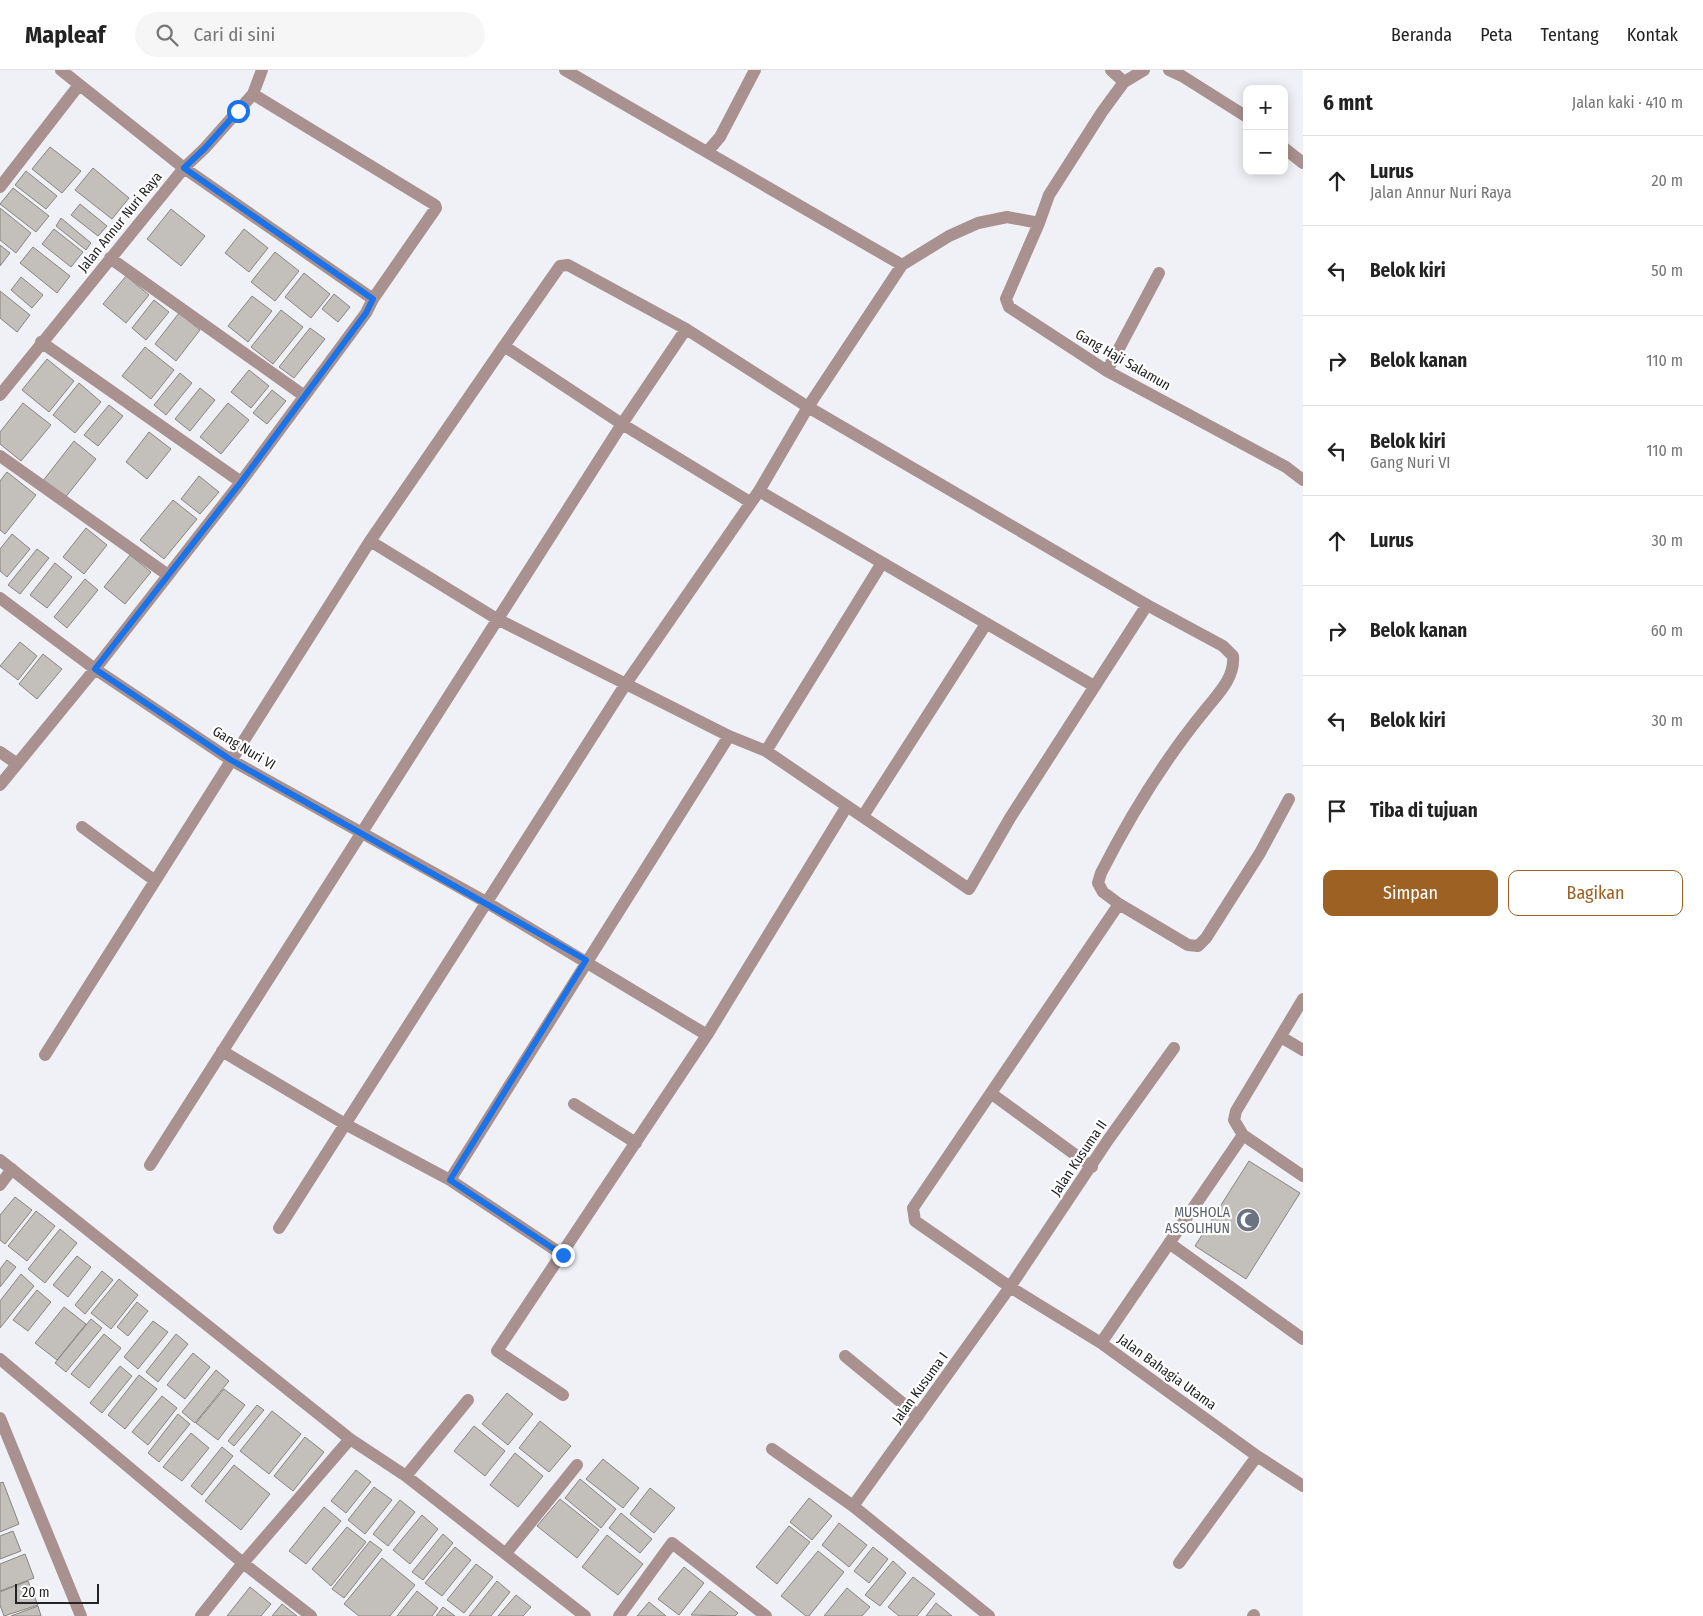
<!DOCTYPE html>
<html lang="id">
<head>
<meta charset="utf-8">
<style>
  :root { --surface:#fff; --page:#f6f6f6; --text:#222; --muted:#767676; --line:#e0e0e0; --accent:#9d6123 }
  body { margin:0; font-family:"Fira Sans Condensed",sans-serif; background:var(--page); color:var(--text) }
  .controls { position:absolute; right:15px; top:15px; display:grid; overflow:hidden; border-radius:10px; box-shadow:0 2px 12px #0003 }
  .controls button { width:45px; height:45px; display:grid; place-items:center; padding:0; border:0; border-bottom:1px solid var(--line); background:var(--surface); color:var(--text); font:25px sans-serif }
  .scale { position:absolute; left:15px; bottom:12px; width:84px; box-sizing:border-box; padding-left:5px; border:2px solid #242426; border-top:0; font-size:14px; line-height:18px; white-space:nowrap; color:#242426; -webkit-text-stroke:4px #fff; paint-order:stroke }
  .stop { position:absolute; width:15px; height:15px; margin:-11px; border:4px solid #1a73e8; border-radius:50%; background:#fff }
  .stop.end { background:#1a73e8; border-color:#fff; box-shadow:0 1px 5px #0008 }
  .list { margin:0; padding:0; list-style:none }
  h2 { display:flex; justify-content:space-between; align-items:center; height:65px; margin:0; padding:0 20px; font-size:21px }
  h2 small { font-size:16px; font-weight:400; color:var(--muted) }
  .list li { display:grid; grid-template-columns:32px 1fr auto; gap:15px; align-items:center; box-sizing:border-box; height:90px; padding:0 20px; border-top:1px solid var(--line) }
  .list b { display:block; font-size:19px; white-space:nowrap }
  .list p { margin:0; font-size:16px; white-space:nowrap; color:var(--muted) }
  .list em { font-size:16px; font-style:normal; color:var(--muted) }
  .actions { display:flex; gap:10px; padding:15px 20px }
  .actions a { flex:1; padding:11px 0; border:1px solid var(--accent); border-radius:10px; text-align:center; font-size:18px; color:var(--accent) }
  .actions .main { background:var(--accent); color:#fff }
  .icon { flex:none; width:28px; height:28px; fill:none; stroke:currentColor; stroke-width:2; stroke-linecap:round; stroke-linejoin:round }
  .map { position:relative; flex:none; width:1303px; height:1546px; overflow:hidden }
  header { display:flex; align-items:center; gap:30px; box-sizing:border-box; height:70px; padding:0 25px; background:var(--surface); border-bottom:1px solid var(--line) }
  header strong { font-size:24px }
  nav { display:flex; gap:28px; margin-inline-start:auto; font-size:18px }
  .search { width:350px; height:45px; background:var(--page); display:flex; align-items:center; gap:12px; box-sizing:border-box; padding:0 18px; border-radius:28px; color:var(--muted); font-size:19px }
  main { display:flex }
  aside { flex:1; background:var(--surface) }
  .map>svg:first-child { display:block }
  .building { fill:#c3bfbb; stroke:#898581 }
  .lines { fill:none; stroke-linecap:round; stroke-linejoin:round }
  .minor { stroke:#a8918e; stroke-width:12 }
  .route { stroke:#1a73e8; stroke-width:6 }
  .labels { text-anchor:middle; dominant-baseline:central; stroke-width:4.5; stroke-linejoin:round; paint-order:stroke }
  .street-label { font-size:14px; fill:#242426; stroke:#fff }
  .worship-label { font-size:14px; fill:#5b616d; stroke:#fff; text-anchor:end }
</style>
</head>
<body>
<header>
<strong>Mapleaf</strong>
<div class="search"><svg class="icon" aria-label="search" viewBox="0 0 24 24"><circle cx="10" cy="10" r="6"/><path d="M15 15l6 6"/></svg>Cari di sini</div>
<nav><a>Beranda</a><a>Peta</a><a>Tentang</a><a>Kontak</a></nav>
</header>
<main>
<div class="map">
<svg width="1303" height="1546" viewBox="0 0 1303 1546">
  <rect width="100%" height="100%" fill="#f0f1f6"/>
  <path class="building" d="M50,77L81,101L62,123L32,99Z
    M93,98L129,128L112,149L75,120Z
    M26,101L57,126L46,139L15,115Z
    M13,118L49,146L36,162L0,134Z
    M80,134L107,156L98,166L71,145Z
    M0,138L31,163L16,183L0,170Z
    M171,139L205,166L181,196L147,169Z
    M61,148L91,173L86,180L56,156Z
    M54,159L83,182L71,197L42,174Z
    M244,159L268,178L249,202L225,183Z
    M0,175L10,183L0,196Z
    M33,177L70,206L57,223L20,193Z
    M275,182L299,201L275,231L251,212Z
    M304,203L330,224L311,248L285,227Z
    M126,206L149,225L126,253L103,234Z
    M21,207L43,225L32,238L11,220Z
    M0,221L30,245L17,262L0,248Z
    M334,224L350,237L338,252L322,239Z
    M252,226L272,241L248,272L228,256Z
    M154,230L169,242L146,270L132,258Z
    M281,240L303,257L273,294L251,277Z
    M179,243L200,260L176,291L155,274Z
    M310,258L325,269L294,308L279,297Z
    M145,277L174,300L151,329L122,306Z
    M47,289L74,311L49,342L22,320Z
    M249,300L269,316L251,338L231,322Z
    M180,303L192,313L166,345L154,335Z
    M79,313L101,332L75,363L53,345Z
    M200,318L215,330L190,361L175,349Z
    M272,320L286,331L267,354L253,343Z
    M23,333L51,355L21,391L0,374V362Z
    M228,333L249,350L221,384L200,367Z
    M109,335L123,346L98,376L84,365Z
    M149,362L171,379L147,409L126,392Z
    M74,371L96,389L64,429L42,412Z
    M7,402L36,425L5,464L0,460V411Z
    M199,406L219,422L200,444L181,429Z
    M173,430L197,449L164,489L140,470Z
    M86,458L107,475L84,504L63,487Z
    M12,464L30,479L7,507L0,501V479Z
    M37,479L49,488L20,524L8,515Z
    M130,485L151,502L125,534L104,517Z
    M55,493L72,507L47,538L30,525Z
    M85,509L98,520L67,558L54,547Z
    M20,572L37,586L18,610L0,596Z
    M43,584L62,599L37,629L19,614Z
    M1249,1091L1300,1123L1246,1209L1195,1176Z
    M15,1127L32,1140L5,1174L0,1170V1145Z
    M36,1141L55,1156L27,1191L8,1176Z
    M60,1159L77,1173L45,1213L28,1199Z
    M77,1186L91,1197L68,1227L53,1215Z
    M7,1190L16,1197L0,1217V1199Z
    M102,1201L113,1210L85,1244L75,1235Z
    M21,1204L34,1216L0,1258V1231Z
    M119,1209L138,1225L111,1259L91,1243Z
    M37,1220L51,1232L28,1261L13,1250Z
    M137,1232L148,1241L128,1266L117,1257Z
    M64,1237L86,1254L57,1290L35,1273Z
    M91,1249L102,1258L66,1302L55,1293Z
    M153,1251L168,1262L138,1299L124,1287Z
    M104,1264L121,1278L89,1318L71,1304Z
    M176,1264L188,1274L158,1312L146,1302Z
    M193,1283L210,1297L185,1329L167,1315Z
    M120,1296L132,1306L102,1343L90,1333Z
    M216,1300L229,1311L195,1353L182,1342Z
    M139,1305L157,1319L125,1359L108,1345Z
    M224,1319L245,1335L218,1370L196,1353Z
    M507,1323L533,1344L508,1375L482,1354Z
    M162,1326L177,1338L148,1375L132,1362Z
    M257,1335L264,1340L234,1376L228,1371Z
    M272,1341L301,1364L269,1404L240,1381Z
    M178,1344L190,1354L159,1392L148,1383Z
    M540,1351L571,1376L549,1402L519,1378Z
    M474,1356L505,1381L485,1406L454,1381Z
    M191,1363L209,1378L182,1411L163,1397Z
    M305,1367L324,1382L293,1421L274,1406Z
    M222,1377L233,1386L202,1425L191,1416Z
    M515,1383L543,1406L518,1437L490,1415Z
    M603,1389L639,1418L623,1438L586,1409Z
    M234,1395L270,1424L241,1460L205,1431Z
    M356,1400L371,1412L346,1443L331,1431Z
    M580,1409L616,1439L601,1458L565,1428Z
    M3,1412L19,1454L0,1462V1413Z
    M374,1417L392,1430L365,1464L348,1450Z
    M650,1418L675,1438L654,1463L630,1444Z
    M809,1428L832,1446L812,1470L790,1452Z
    M560,1429L599,1460L577,1488L537,1456Z
    M400,1430L415,1442L388,1476L373,1464Z
    M324,1437L341,1451L306,1494L289,1481Z
    M621,1443L652,1469L640,1483L609,1458Z
    M422,1445L438,1459L410,1494L393,1480Z
    M839,1453L867,1475L849,1497L822,1475Z
    M789,1456L810,1472L777,1514L756,1497Z
    M347,1457L366,1472L331,1516L312,1499Z
    M13,1461L21,1481L0,1489V1466Z
    M443,1464L453,1473L423,1510L412,1502Z
    M607,1465L643,1494L618,1525L582,1497Z
    M370,1471L382,1480L344,1528L332,1519Z
    M455,1477L471,1490L442,1526L425,1513Z
    M873,1477L888,1489L869,1513L854,1501Z
    M818,1481L844,1502L809,1546H806L781,1526Z
    M25,1484L34,1508L0,1521V1494Z
    M382,1488L415,1515L390,1546H359L344,1534Z
    M893,1491L906,1503L880,1536L865,1525Z
    M476,1494L493,1507L464,1543L447,1530Z
    M684,1497L704,1513L679,1545L658,1529Z
    M913,1507L935,1524L917,1546H899L888,1537Z
    M28,1511L38,1535L4,1546L0,1535V1522Z
    M497,1511L510,1522L491,1546H469Z
    M250,1517L271,1534L261,1546H227Z
    M847,1518L870,1537L862,1546H824Z
    M417,1521L438,1538L432,1546H397Z
    M710,1521L738,1543L735,1546L691,1545Z
    M516,1525L531,1537L523,1546H498Z
    M649,1532L666,1546H637Z
    M936,1533L952,1546H926Z
    M282,1534L297,1546H272Z
    M38,1536L41,1546H11Z
    M443,1537L455,1546H436Z"/>
  <g class="lines">
    <path class="minor" d="M61,0L184,98L373,229
      M565,0L902,195
      M1111,0L1124,12
      M1169,0L1182,6L1247,47
      M1284,78L1303,93
      M707,82L720,67L755,0
      M0,117L79,15
      M1039,153L1006,229L1009,237L1107,301L1286,397L1303,410
      M110,188L303,325
      M41,272L241,412
      M504,276L560,196L568,195L686,259L808,337L1147,535L1223,576L1233,586C1235,607 1219,623 1206,639C1164,690 1131,744 1101,803L1098,813L1103,822L1119,834L913,1138L915,1151L1010,1217L1101,1273L1257,1386L1303,1416
      M1107,301L1159,203
      M0,325L184,98L205,78L253,24L262,0
      M0,386L168,505
      M759,421L1094,616
      M370,471L497,549L729,666L766,681L969,819L1010,748L1147,535
      M0,528L95,599L231,690L486,832L707,965
      M766,681L882,493
      M0,682L16,693
      M0,715L95,599L241,412L366,243L373,229L436,138L435,135L253,24
      M863,746L986,554
      M82,757L154,810
      M1119,834L1188,875L1198,876L1206,868L1260,783L1289,729
      M1303,929L1236,1041L1234,1050L1243,1065L1303,1106
      M1281,967L1303,980
      M222,981L345,1054L450,1110L563,1185
      M45,985L370,471L504,276L622,354L750,432
      M992,1024L1092,1097
      M574,1034L636,1073
      M0,1090L350,1369L406,1406L585,1546
      M150,1095L622,354L686,259
      M450,1110L729,666
      M0,1115L12,1099
      M279,1158L627,612L759,421L808,337L902,195L949,166L978,153L1007,147L1039,153L1049,125L1102,42L1124,12L1144,0
      M1169,1173L1303,1269
      M1101,1273L1243,1065
      M845,1286L918,1346
      M0,1289L243,1493L311,1546
      M563,1325L497,1281L707,965L847,736
      M0,1348L81,1546
      M772,1379L853,1436L989,1546
      M406,1406L468,1330
      M853,1436L1010,1217L1108,1070L1174,978
      M506,1483L577,1395
      M1179,1493L1257,1386
      M201,1546L243,1493L350,1369
      M619,1546L672,1473L766,1546
      M1253,1546L1254,1545"/>
  </g>
  <g class="lines">
    <path class="route" d="M238,41L205,78L184,98L373,229L366,243L241,412L95,599L231,690L586,890L450,1110L563,1185"/>
  </g>
  <defs>
    <g id="mosque-disc" transform="scale(1.25)"><circle r="9.5" fill="#6b7280" stroke="#fff"/><path d="M3.5-4.9A6 6 0 1 0 3.5 4.9A5 5 0 1 1 3.5-4.9Z" fill="#fff"/></g>
  </defs>
  <g fill-rule="evenodd">
    <use href="#mosque-disc" x="1248" y="1150"/>
  </g>
  <g class="labels">
    <g class="street-label">
      <text transform="translate(120 152) rotate(-51)">Jalan Annur Nuri Raya</text>
      <text transform="translate(1123 290) rotate(30)">Gang Haji Salamun</text>
      <text transform="translate(244 678) rotate(31)">Gang Nuri VI</text>
      <text transform="translate(1079 1088) rotate(-56)">Jalan Kusuma II</text>
      <text transform="translate(1167 1302) rotate(36)">Jalan Bahagia Utama</text>
      <text transform="translate(920 1318) rotate(-54)">Jalan Kusuma I</text>
    </g>
    <g class="worship-label">
      <text x="1230" y="1142">MUSHOLA<tspan x="1230" dy="16">ASSOLIHUN</tspan></text>
    </g>
  </g>
</svg>
<div class="controls">
<button>+</button>
<button>−</button>
</div>
<div class="scale">20 m</div>
<div class="stop" style="left:238px;top:41px"></div>
<div class="stop end" style="left:563px;top:1185px"></div>
</div>
<aside>
<h2>6 mnt<small>Jalan kaki · 410 m</small></h2>
<ul class="list">
<li><svg class="icon" aria-label="ahead" viewBox="0 0 24 24"><path d="M12 20V5M6 11l6-6 6 6"/></svg><div><b>Lurus</b><p>Jalan Annur Nuri Raya</p></div><em>20 m</em></li>
<li><svg class="icon" aria-label="left" viewBox="0 0 24 24"><path d="M17 20v-9H6M10 6l-5 5 5 5"/></svg><div><b>Belok kiri</b></div><em>50 m</em></li>
<li><svg class="icon" aria-label="right" viewBox="0 0 24 24"><path d="M7 20v-9h11M14 6l5 5-5 5"/></svg><div><b>Belok kanan</b></div><em>110 m</em></li>
<li><svg class="icon" aria-label="left" viewBox="0 0 24 24"><path d="M17 20v-9H6M10 6l-5 5 5 5"/></svg><div><b>Belok kiri</b><p>Gang Nuri VI</p></div><em>110 m</em></li>
<li><svg class="icon" aria-label="ahead" viewBox="0 0 24 24"><path d="M12 20V5M6 11l6-6 6 6"/></svg><div><b>Lurus</b></div><em>30 m</em></li>
<li><svg class="icon" aria-label="right" viewBox="0 0 24 24"><path d="M7 20v-9h11M14 6l5 5-5 5"/></svg><div><b>Belok kanan</b></div><em>60 m</em></li>
<li><svg class="icon" aria-label="left" viewBox="0 0 24 24"><path d="M17 20v-9H6M10 6l-5 5 5 5"/></svg><div><b>Belok kiri</b></div><em>30 m</em></li>
<li><svg class="icon" aria-label="arrive" viewBox="0 0 24 24"><path d="M6 21V4h12l-3 4 3 4H6"/></svg><div><b>Tiba di tujuan</b></div></li>
</ul>
<div class="actions"><a class="main">Simpan</a><a>Bagikan</a></div>
</aside>
</main>
</body>
</html>
